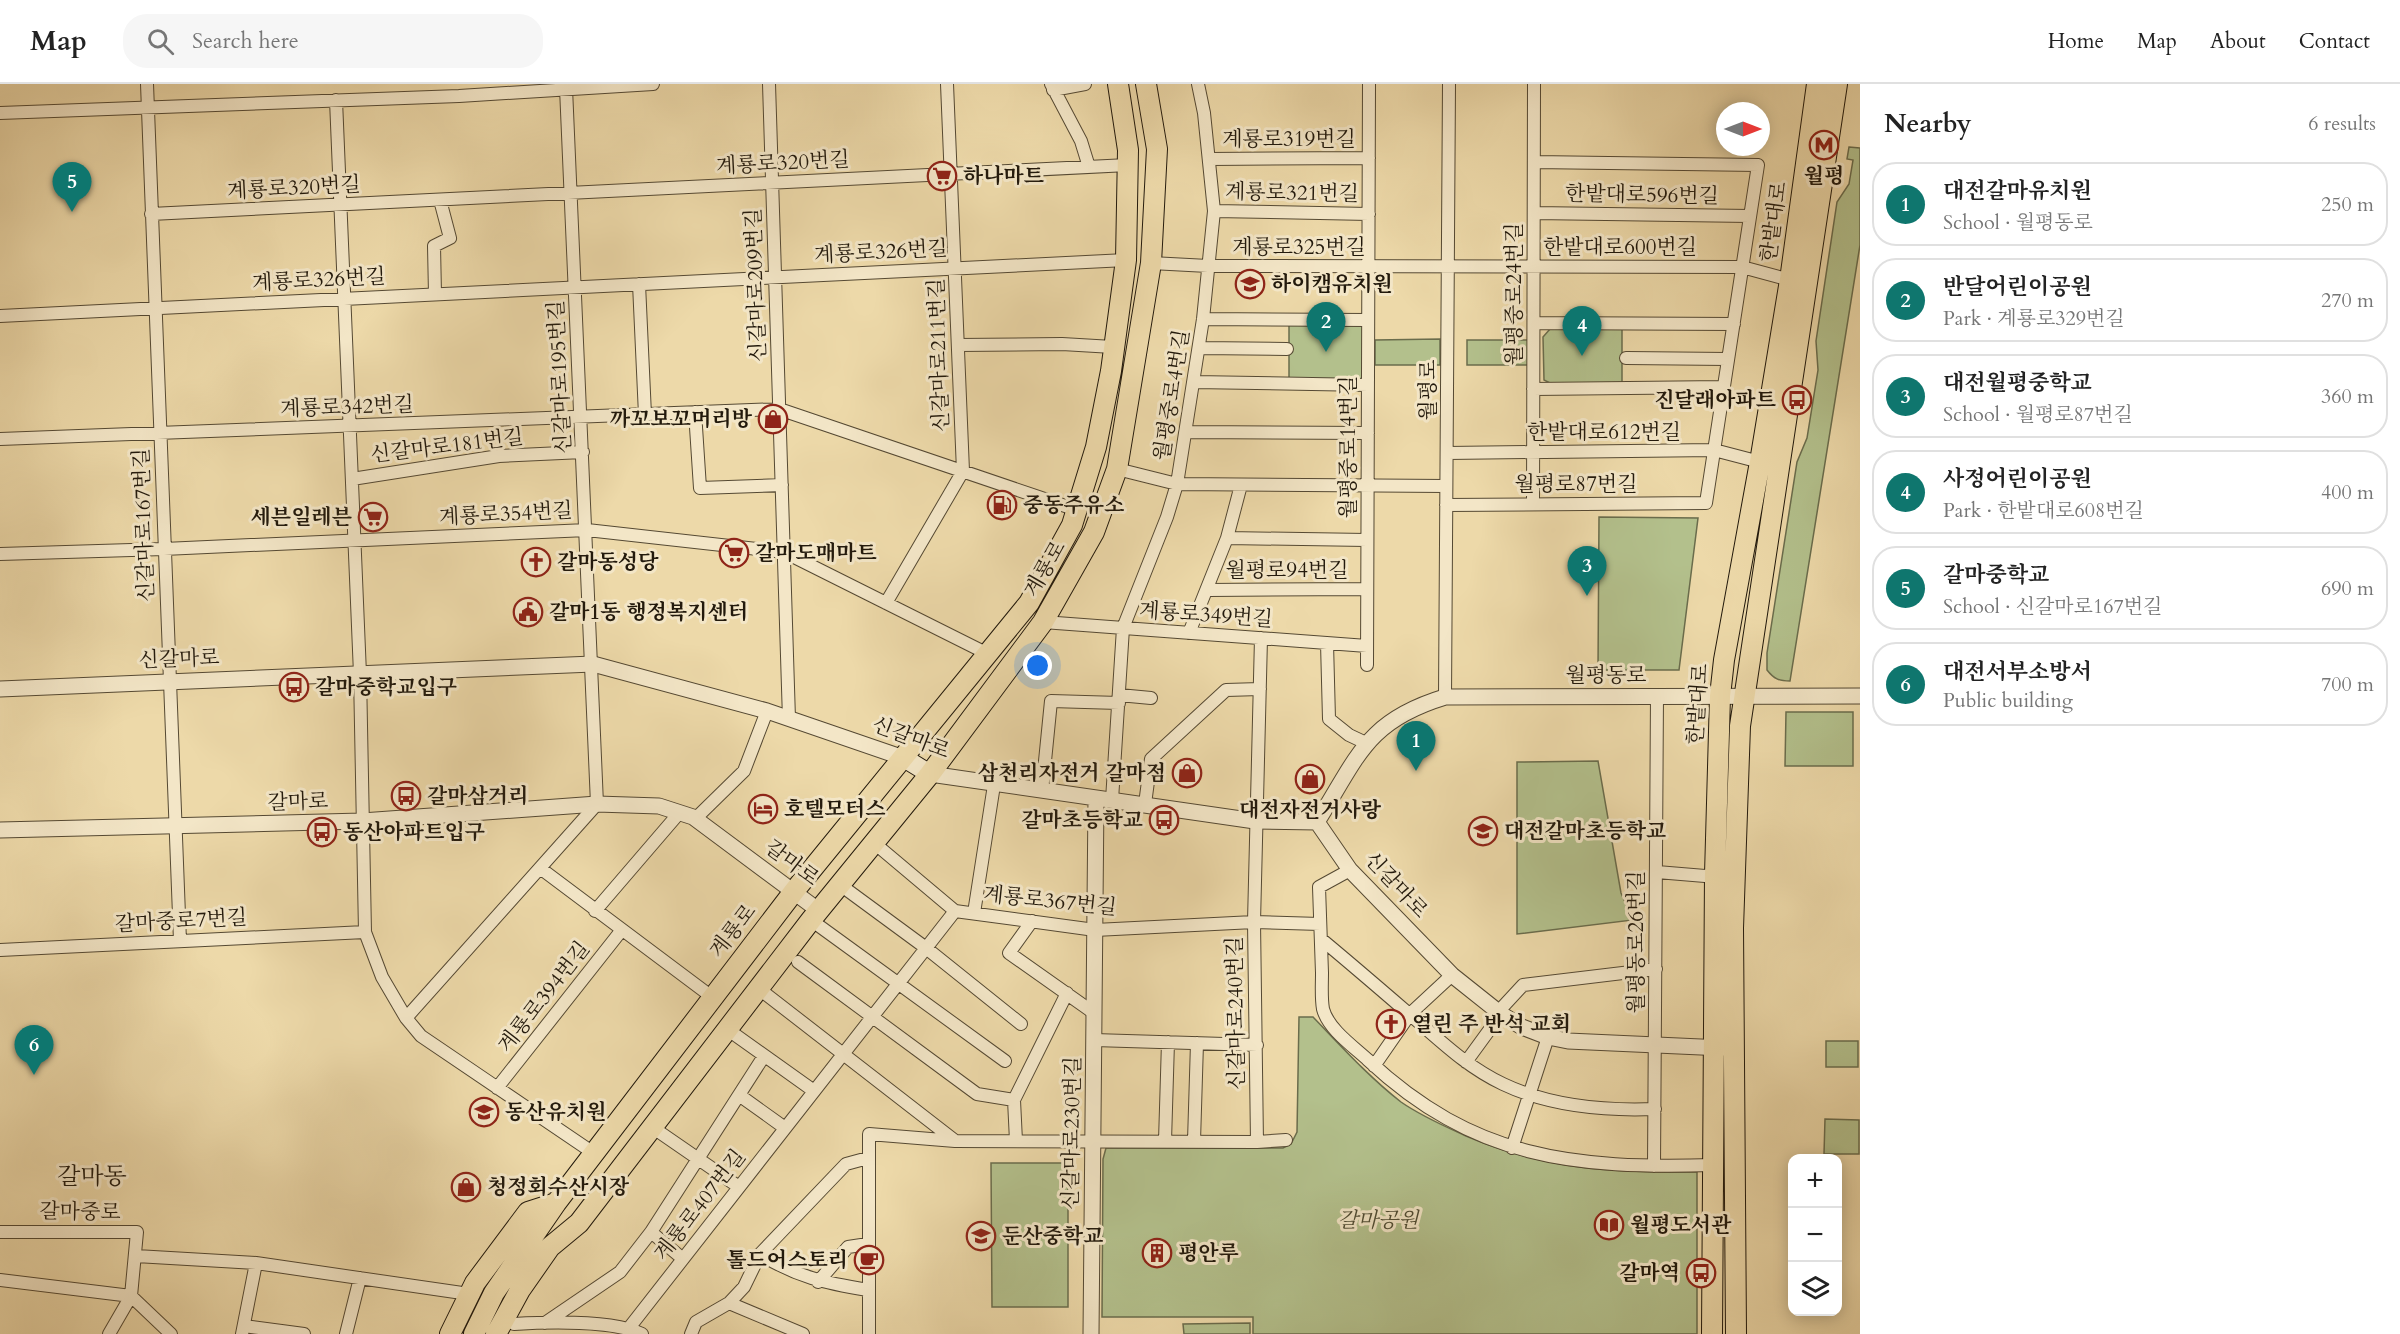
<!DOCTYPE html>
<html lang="en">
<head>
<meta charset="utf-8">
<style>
  :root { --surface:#fff; --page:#f6f6f6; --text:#222; --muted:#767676; --line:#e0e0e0; --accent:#0f766e }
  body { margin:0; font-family:Cardo,"Noto Serif KR",serif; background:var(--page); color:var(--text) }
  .controls { position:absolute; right:18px; bottom:18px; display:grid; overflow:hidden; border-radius:12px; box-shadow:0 3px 15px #0003 }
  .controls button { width:54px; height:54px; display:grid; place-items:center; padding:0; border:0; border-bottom:2px solid var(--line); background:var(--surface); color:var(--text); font:30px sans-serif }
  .compass { position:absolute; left:1716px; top:18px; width:54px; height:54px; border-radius:50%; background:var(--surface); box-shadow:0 3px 15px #0003; rotate:90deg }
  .you { position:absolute; left:1038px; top:582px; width:21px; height:21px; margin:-15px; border:4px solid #fff; border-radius:50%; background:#1a73e8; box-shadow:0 0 0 9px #1a73e833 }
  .badge { display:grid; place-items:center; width:39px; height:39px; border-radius:50%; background:var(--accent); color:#fff; font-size:20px; font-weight:700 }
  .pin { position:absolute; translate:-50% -50px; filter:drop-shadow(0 2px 3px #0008) }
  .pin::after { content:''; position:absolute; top:32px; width:21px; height:18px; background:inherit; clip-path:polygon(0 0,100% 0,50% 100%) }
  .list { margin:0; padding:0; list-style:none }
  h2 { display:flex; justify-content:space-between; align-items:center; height:78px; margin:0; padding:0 24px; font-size:26px }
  h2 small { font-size:20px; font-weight:400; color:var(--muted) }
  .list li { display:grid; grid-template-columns:39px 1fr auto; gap:18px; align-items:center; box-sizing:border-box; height:84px; margin:0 12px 12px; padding:0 12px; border:2px solid var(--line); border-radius:24px }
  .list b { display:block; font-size:22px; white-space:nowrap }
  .list p { margin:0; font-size:20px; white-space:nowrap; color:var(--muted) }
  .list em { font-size:20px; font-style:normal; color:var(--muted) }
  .icon { flex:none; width:33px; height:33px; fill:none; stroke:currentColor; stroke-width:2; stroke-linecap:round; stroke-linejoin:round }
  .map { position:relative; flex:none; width:1860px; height:1250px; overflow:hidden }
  header { display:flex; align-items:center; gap:36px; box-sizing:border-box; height:84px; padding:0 30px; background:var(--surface); border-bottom:2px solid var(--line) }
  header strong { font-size:28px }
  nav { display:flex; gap:33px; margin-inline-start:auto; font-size:21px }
  .search { width:420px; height:54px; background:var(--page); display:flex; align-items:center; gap:15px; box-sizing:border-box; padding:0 21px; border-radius:24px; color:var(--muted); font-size:22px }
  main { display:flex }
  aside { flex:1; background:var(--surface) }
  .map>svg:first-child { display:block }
  .green { fill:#b3c08c; stroke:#6a6c4c; stroke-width:1.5 }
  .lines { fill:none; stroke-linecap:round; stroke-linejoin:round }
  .minor-casing { stroke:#554933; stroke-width:14 }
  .tertiary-casing { stroke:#554933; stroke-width:17 }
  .secondary-casing { stroke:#22190c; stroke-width:20 }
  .primary-casing { stroke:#22190c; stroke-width:22 }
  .minor { stroke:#f3e6c7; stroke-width:12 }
  .tertiary { stroke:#f3e6c7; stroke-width:15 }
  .secondary { stroke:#f3e6c7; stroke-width:18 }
  .primary { stroke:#edd9a9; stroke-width:20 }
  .labels { text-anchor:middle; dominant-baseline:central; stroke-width:6; stroke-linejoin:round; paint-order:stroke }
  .street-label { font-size:21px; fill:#22190c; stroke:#f3e6c7 }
  .poi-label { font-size:21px; font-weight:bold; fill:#22190c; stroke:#f3e6c7; text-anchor:start }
  .park-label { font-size:21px; font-style:italic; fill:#4e4b32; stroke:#f3e6c7 }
  .quarter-label { font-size:24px; fill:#22190c; stroke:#f3e6c7 }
</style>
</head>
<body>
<header>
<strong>Map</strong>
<div class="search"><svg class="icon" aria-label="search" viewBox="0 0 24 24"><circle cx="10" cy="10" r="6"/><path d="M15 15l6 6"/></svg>Search here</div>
<nav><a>Home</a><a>Map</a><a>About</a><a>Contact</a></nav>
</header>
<main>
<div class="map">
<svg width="1860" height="1250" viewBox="0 0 1860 1250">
  <rect width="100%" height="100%" fill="#edd9a9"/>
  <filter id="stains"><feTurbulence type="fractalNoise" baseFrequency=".00333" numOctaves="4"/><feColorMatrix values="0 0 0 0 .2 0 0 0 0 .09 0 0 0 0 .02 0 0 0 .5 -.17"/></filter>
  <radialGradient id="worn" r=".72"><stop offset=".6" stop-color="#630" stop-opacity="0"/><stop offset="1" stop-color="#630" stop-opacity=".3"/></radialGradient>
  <path class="green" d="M1849,63L1860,64V161L1790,597C1779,597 1774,595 1767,586V569L1797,378L1807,354L1818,286L1816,257L1837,118L1849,100L1853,76L1847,75Z
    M1289,238L1364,239V298L1289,297Z
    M1550,245H1622V300L1550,299L1544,296L1543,253Z
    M1440,255V281H1375V256Z
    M1467,256H1530V281H1467Z
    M1599,433L1698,434L1679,586H1598Z
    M1786,628H1853V682H1785Z
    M1598,677L1621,809L1633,836L1517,850V678Z
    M1299,933H1313C1341,962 1369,993 1401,1018C1421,1032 1444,1042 1466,1052C1546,1086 1612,1089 1697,1088V1250H1253V1233H1102L1103,1075L1106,1064H1283L1291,1060L1297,1048Z
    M1826,957H1858V983H1826Z
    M1825,1035L1859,1036V1070H1824Z
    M991,1079H1068V1223H992Z
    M1250,1239V1250H1184L1183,1240Z"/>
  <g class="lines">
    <g class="minor-casing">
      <path id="minor" d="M147,0L180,857
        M769,0L789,635
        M1051,0L1081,57L1089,83
        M1053,6L1085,0
        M336,16L360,590L365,848L382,893L406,934L421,952L595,1070
        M0,29L459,12L653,0
        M1209,75L1369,74
        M1214,127L1369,130
        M1534,129L1750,132
        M151,130L1128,81
        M1151,179L1208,182L1742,183L1790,196
        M639,200L645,331
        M435,210L434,162L450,154L440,116
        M0,232L1126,176
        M1203,235L1368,236
        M1534,239L1734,240
        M958,261L1062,260L1113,263
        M1199,264L1287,265
        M1626,274L1728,275
        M1194,298L1368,301
        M1533,305L1724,303
        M695,328L700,404L782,401
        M1187,348L1368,349
        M0,355L779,325L1077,426
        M1447,369L1714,366L1760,378
        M1117,385L1177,400L1446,402
        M352,395L499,372L583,368
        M1533,420L1534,0
        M1446,421L1706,419L1758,81L1534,78
        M1227,454L1367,456
        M0,470L164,465L587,446L784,468L988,570
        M1208,506L1367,505
        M886,519L963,387L947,0
        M1043,538L1367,562
        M1189,549L1227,454L1241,401
        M1327,559L1329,635L1349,651L1366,659
        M1367,581L1369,0
        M1119,611L1151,614
        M1445,613L1449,0
        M1042,707L1051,617L1119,619
        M1112,716L1123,544L1167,433L1177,400L1203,235L1214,127L1204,29L1198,0
        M1145,720L1151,675L1226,606L1260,605
        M695,735L744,687L767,627
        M873,758L955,827L1095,846L1254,838L1320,840
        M540,784L712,913
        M1350,786L1319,803C1320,831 1321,860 1322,889C1322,901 1321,914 1323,925C1328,945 1354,963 1368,976C1474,1075 1574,1085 1713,1081
        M1657,788L1705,792L1715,790
        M839,800L926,864L1021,940
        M595,827L680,728
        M974,829L994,701
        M811,836L1005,977
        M1032,837L1009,869L1094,929
        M1321,855C1350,879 1379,904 1408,929C1439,955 1465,982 1503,1000C1549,1022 1604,1027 1655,1025
        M0,866L365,848
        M798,878L977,1010L1014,1016
        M758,904L954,1056
        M1498,928L1523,901L1656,885
        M406,934L597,720L566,4
        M727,945L814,1007
        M1094,956L1257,961
        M1466,978L1501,930
        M1374,982L1410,930L1452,891
        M497,1004L621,847
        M739,1011L785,1044
        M652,1043L739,1103
        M1016,1057L1014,1016L1067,909
        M1165,1057L1168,958
        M1194,1057L1197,959
        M1257,1058L1286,1056
        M1512,1064L1548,953
        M1654,1082L1657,612
        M0,1148H137L131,1212L109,1250
        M651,1148L683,1175
        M760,1170C797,1193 825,1199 868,1206
        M136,1172L256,1179L469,1210
        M0,1196L131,1212L171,1250
        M818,1198L848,1163L868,1160
        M729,1219L803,1250
        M545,1239L620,1188L651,1148L764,972
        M514,1240C547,1238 613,1236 642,1250
        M244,1242L304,1250
        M629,1244L955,827
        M242,1250L256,1179
        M346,1250L360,1194
        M691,1250L696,1238L729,1219L744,1203L760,1170L846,1080L868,1074
        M869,1250V1050L955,1057L1257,1058L1254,838L1261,554"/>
    </g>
    <g class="tertiary-casing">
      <path id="tertiary" d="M0,605L593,580L767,627L904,674
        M930,690L1255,737L1317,738
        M1317,738C1358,673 1366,637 1445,613L1860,612
        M1317,738L1350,786L1452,891L1501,930L1522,943L1548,953L1568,957L1723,964
        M0,746L362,737L597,720L659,722L693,733L818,826
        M1091,1250L1096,714"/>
    </g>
    <g class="secondary-casing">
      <path id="secondary" d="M904,674L930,690"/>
    </g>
    <g class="primary-casing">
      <path id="primary" d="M450,1250L475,1199L528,1128L556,1119
        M474,1250L494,1209L556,1119L795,806L1029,519L1072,441L1096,363L1111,287L1126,176L1128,66L1118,0
        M496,1250L520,1206L550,1163L579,1139L811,836L930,690L1043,538L1094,448L1117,385L1151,179L1157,65L1146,0
        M1712,1250L1715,790L1720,612L1724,576L1760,378L1790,196L1817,0
        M1736,1250L1733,844L1740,642L1837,0"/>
    </g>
    <use href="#minor" class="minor"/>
    <use href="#tertiary" class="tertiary"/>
    <use href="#secondary" class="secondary"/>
    <use href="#primary" class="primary"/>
  </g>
  <defs>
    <g id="metro-ring" transform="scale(1.5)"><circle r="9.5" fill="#f3e6c7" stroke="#8f2418" stroke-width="1.5"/><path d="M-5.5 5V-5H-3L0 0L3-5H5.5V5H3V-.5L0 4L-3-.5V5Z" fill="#8f2418"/></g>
    <g id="supermarket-ring" transform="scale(1.5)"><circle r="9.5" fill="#f3e6c7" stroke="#8f2418" stroke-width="1.5"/><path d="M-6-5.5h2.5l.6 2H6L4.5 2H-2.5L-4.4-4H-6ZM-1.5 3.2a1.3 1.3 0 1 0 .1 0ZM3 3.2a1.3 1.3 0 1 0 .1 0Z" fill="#8f2418"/></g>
    <g id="school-ring" transform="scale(1.5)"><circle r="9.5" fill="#f3e6c7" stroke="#8f2418" stroke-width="1.5"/><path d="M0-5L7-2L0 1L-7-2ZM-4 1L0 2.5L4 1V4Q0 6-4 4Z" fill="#8f2418"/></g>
    <g id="bus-ring" transform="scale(1.5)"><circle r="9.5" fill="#f3e6c7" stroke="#8f2418" stroke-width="1.5"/><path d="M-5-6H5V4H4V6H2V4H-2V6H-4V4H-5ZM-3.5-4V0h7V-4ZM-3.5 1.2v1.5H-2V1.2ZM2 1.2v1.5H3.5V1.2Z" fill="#8f2418"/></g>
    <g id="shop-ring" transform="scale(1.5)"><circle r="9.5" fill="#f3e6c7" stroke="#8f2418" stroke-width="1.5"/><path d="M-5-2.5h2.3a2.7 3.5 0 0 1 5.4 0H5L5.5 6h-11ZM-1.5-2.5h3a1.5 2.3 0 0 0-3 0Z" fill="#8f2418"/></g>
    <g id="fuel-ring" transform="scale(1.5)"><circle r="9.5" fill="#f3e6c7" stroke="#8f2418" stroke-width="1.5"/><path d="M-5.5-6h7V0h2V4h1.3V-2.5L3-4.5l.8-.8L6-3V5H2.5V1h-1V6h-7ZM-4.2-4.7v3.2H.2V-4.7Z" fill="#8f2418"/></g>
    <g id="church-ring" transform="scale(1.5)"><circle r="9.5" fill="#f3e6c7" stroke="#8f2418" stroke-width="1.5"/><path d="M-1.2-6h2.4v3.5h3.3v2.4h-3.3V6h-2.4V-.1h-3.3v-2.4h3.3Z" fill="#8f2418"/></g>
    <g id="civic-ring" transform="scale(1.5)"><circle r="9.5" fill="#f3e6c7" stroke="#8f2418" stroke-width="1.5"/><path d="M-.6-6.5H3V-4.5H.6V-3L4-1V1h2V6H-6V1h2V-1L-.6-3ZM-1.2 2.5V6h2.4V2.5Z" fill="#8f2418"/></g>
    <g id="hotel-ring" transform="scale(1.5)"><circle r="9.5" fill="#f3e6c7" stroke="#8f2418" stroke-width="1.5"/><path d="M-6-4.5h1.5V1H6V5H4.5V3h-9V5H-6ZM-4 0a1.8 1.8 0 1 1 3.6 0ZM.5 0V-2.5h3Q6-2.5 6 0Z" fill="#8f2418"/></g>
    <g id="library-ring" transform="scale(1.5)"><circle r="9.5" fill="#f3e6c7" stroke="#8f2418" stroke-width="1.5"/><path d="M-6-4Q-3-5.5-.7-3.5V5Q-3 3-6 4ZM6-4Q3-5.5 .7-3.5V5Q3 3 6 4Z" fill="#8f2418"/></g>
    <g id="building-ring" transform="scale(1.5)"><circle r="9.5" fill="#f3e6c7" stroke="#8f2418" stroke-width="1.5"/><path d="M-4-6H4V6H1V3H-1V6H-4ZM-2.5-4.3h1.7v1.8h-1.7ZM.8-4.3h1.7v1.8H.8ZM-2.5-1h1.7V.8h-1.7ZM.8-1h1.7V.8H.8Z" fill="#8f2418"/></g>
    <g id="cafe-ring" transform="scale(1.5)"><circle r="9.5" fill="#f3e6c7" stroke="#8f2418" stroke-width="1.5"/><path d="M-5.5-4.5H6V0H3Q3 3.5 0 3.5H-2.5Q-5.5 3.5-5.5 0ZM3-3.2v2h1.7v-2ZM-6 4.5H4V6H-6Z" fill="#8f2418"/></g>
  </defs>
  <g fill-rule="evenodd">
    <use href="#metro-ring" x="1824" y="61"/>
    <use href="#supermarket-ring" x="942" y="92"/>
    <use href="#school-ring" x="1250" y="200"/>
    <use href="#bus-ring" x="1797" y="316"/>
    <use href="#shop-ring" x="773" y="335"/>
    <use href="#fuel-ring" x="1002" y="421"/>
    <use href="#supermarket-ring" x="373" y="433"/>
    <use href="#supermarket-ring" x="734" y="469"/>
    <use href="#church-ring" x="536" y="478"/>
    <use href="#civic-ring" x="528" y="528"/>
    <use href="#bus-ring" x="294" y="603"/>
    <use href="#shop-ring" x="1187" y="689"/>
    <use href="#shop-ring" x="1310" y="695"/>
    <use href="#bus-ring" x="406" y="712"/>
    <use href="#hotel-ring" x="763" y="725"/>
    <use href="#bus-ring" x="1164" y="736"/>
    <use href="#school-ring" x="1483" y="747"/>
    <use href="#bus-ring" x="322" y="748"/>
    <use href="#church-ring" x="1391" y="940"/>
    <use href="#school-ring" x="484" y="1028"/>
    <use href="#shop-ring" x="466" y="1103"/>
    <use href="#library-ring" x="1609" y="1141"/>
    <use href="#school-ring" x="981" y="1152"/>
    <use href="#building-ring" x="1157" y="1169"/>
    <use href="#cafe-ring" x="869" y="1176"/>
    <use href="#bus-ring" x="1701" y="1189"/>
  </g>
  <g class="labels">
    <g class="street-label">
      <text x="1289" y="55">계룡로319번길</text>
      <text transform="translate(783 79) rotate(-3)">계룡로320번길</text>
      <text transform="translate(294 104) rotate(-3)">계룡로320번길</text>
      <text transform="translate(1292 109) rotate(1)">계룡로321번길</text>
      <text transform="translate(1642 111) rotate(1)">한밭대로596번길</text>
      <text transform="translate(1774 138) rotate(-82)">한밭대로</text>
      <text x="1299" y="163">계룡로325번길</text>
      <text x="1620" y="163">한밭대로600번길</text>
      <text transform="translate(881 168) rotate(-3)">계룡로326번길</text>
      <text transform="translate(319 196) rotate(-3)">계룡로326번길</text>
      <text transform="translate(756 201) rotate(-92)">신갈마로209번길</text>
      <text transform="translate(1514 210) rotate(-90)">월평중로24번길</text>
      <text transform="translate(939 271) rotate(-92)">신갈마로211번길</text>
      <text transform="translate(560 293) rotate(-93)">신갈마로195번길</text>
      <text transform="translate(1428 306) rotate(-90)">월평로</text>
      <text transform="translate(1172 311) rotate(-81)">월평중로4번길</text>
      <text transform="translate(347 323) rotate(-2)">계룡로342번길</text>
      <text x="1604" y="348">한밭대로612번길</text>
      <text transform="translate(447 362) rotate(-7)">신갈마로181번길</text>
      <text transform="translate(1348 363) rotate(-90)">월평중로14번길</text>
      <text x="1576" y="400">월평로87번길</text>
      <text transform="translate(506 430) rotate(-3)">계룡로354번길</text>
      <text transform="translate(144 441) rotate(-92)">신갈마로167번길</text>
      <text transform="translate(1045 485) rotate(-60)">계룡로</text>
      <text x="1287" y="486">월평로94번길</text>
      <text transform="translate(1206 531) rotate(4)">계룡로349번길</text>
      <text transform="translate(179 575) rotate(-2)">신갈마로</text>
      <text x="1606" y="591">월평동로</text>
      <text transform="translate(1698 620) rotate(-86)">한밭대로</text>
      <text transform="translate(911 654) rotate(21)">신갈마로</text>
      <text transform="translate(298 718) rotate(-2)">갈마로</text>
      <text transform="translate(792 779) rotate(37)">갈마로</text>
      <text transform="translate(1396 801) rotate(47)">신갈마로</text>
      <text transform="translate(1050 817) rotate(6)">계룡로367번길</text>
      <text transform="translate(181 837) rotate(-3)">갈마중로7번길</text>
      <text transform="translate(733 847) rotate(-52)">계룡로</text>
      <text transform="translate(1636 858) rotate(-90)">월평동로26번길</text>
      <text transform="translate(544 913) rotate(-52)">계룡로394번길</text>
      <text transform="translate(1236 929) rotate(-91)">신갈마로240번길</text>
      <text transform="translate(1072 1049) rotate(-89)">신갈마로230번길</text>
      <text transform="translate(700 1121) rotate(-52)">계룡로407번길</text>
      <text transform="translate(80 1128) rotate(1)">갈마중로</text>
    </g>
    <g class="poi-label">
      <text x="963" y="92">하나마트</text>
      <text x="1824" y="92" text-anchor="middle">월평</text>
      <text x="1271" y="200">하이캠유치원</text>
      <text x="1776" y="316" text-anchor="end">진달래아파트</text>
      <text x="752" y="335" text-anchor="end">까꼬보꼬머리방</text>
      <text x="1023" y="421">중동주유소</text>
      <text x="352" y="433" text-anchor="end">세븐일레븐</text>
      <text x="755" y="469">갈마도매마트</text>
      <text x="557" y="478">갈마동성당</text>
      <text x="549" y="528">갈마1동 행정복지센터</text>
      <text x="315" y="603">갈마중학교입구</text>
      <text x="1166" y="689" text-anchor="end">삼천리자전거 갈마점</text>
      <text x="427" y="712">갈마삼거리</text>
      <text x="784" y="725">호텔모터스</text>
      <text x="1310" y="726" text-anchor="middle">대전자전거사랑</text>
      <text x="1143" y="736" text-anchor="end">갈마초등학교</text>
      <text x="1504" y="747">대전갈마초등학교</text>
      <text x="343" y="748">동산아파트입구</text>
      <text x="1412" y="940">열린 주 반석 교회</text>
      <text x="505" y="1028">동산유치원</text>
      <text x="487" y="1103">청정회수산시장</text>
      <text x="1630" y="1141">월평도서관</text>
      <text x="1002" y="1152">둔산중학교</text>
      <text x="1178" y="1169">평안루</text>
      <text x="848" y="1176" text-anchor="end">톨드어스토리</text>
      <text x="1680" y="1189" text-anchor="end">갈마역</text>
    </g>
    <g class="park-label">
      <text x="1378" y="1136">갈마공원</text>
    </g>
    <g class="quarter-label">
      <text x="92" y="1092">갈마동</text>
    </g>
  </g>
  <rect width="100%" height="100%" filter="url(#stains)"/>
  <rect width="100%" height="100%" fill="url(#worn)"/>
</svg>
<div class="controls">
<button>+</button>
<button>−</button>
<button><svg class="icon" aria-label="layers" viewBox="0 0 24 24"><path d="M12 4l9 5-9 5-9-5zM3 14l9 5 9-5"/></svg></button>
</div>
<svg class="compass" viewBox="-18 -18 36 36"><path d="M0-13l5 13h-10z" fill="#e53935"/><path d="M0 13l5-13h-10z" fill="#767676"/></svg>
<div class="you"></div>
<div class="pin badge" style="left:1416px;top:687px">1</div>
<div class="pin badge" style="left:1326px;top:268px">2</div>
<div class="pin badge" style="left:1587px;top:512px">3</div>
<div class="pin badge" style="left:1582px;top:272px">4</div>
<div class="pin badge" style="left:72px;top:128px">5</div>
<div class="pin badge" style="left:34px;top:991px">6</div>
</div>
<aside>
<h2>Nearby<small>6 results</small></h2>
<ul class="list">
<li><span class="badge">1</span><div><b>대전갈마유치원</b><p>School · 월평동로</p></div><em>250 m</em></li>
<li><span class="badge">2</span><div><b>반달어린이공원</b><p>Park · 계룡로329번길</p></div><em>270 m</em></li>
<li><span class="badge">3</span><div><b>대전월평중학교</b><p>School · 월평로87번길</p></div><em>360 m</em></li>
<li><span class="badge">4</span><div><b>사정어린이공원</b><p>Park · 한밭대로608번길</p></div><em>400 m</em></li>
<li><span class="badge">5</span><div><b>갈마중학교</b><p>School · 신갈마로167번길</p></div><em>690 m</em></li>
<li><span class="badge">6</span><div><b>대전서부소방서</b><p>Public building</p></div><em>700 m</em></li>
</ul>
</aside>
</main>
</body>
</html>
